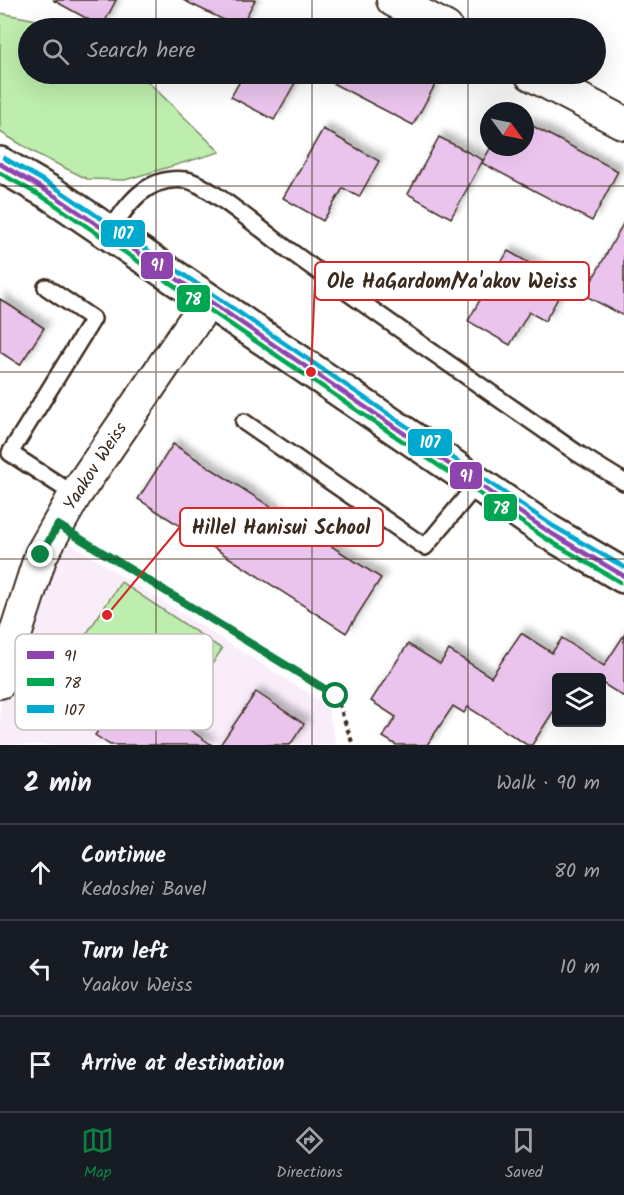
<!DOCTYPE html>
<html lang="en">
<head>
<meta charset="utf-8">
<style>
  :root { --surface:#171b24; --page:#20242c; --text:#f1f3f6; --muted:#9ea1a6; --line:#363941; --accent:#0b8043 }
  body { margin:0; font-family:Kalam,sans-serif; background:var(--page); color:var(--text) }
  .controls { position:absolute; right:18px; bottom:18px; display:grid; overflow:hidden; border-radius:6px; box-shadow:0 6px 24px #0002 }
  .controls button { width:54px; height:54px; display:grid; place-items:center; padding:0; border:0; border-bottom:2px solid var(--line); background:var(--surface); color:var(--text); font:30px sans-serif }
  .compass { position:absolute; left:480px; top:102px; width:54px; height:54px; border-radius:50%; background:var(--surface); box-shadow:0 6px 24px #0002; rotate:123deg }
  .stop { position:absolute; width:18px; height:18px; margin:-14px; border:4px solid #0b8043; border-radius:50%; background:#fff }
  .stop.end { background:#0b8043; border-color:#fff; box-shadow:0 2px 6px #0008 }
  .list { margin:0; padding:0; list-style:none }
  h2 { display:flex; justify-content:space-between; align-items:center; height:78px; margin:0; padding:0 24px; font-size:26px }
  h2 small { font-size:20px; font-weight:400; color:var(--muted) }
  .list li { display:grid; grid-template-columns:39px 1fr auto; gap:18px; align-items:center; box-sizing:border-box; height:96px; padding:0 24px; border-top:2px solid var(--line) }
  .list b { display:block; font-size:22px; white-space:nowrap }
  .list p { margin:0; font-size:20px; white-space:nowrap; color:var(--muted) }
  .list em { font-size:20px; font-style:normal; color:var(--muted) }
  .icon { flex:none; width:33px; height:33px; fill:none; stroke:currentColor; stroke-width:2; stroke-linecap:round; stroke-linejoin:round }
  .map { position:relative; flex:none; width:624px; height:745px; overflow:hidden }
  .search { position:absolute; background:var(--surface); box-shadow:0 6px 24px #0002; left:18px; right:18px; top:18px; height:66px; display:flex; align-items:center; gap:15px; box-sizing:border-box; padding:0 21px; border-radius:33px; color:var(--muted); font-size:22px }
  .sheet { height:366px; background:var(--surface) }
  nav { display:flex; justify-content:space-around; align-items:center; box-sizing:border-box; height:84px; border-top:2px solid var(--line); background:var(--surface); font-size:16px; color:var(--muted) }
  nav a { display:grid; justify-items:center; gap:3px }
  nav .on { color:var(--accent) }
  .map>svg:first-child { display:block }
  .built { fill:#f9edfa }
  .green { fill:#bdeead; stroke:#7c8c66; stroke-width:1.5 }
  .building { fill:#eac4ed; stroke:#3b2a1e; stroke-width:1.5; filter:url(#shadow) }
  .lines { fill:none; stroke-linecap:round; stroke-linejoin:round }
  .service-casing { stroke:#3b2a1e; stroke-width:20 }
  .minor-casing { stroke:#3b2a1e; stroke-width:36 }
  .tertiary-casing { stroke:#3b2a1e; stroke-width:38 }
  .path { stroke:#3b2a1e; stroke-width:4; stroke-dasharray:4.5 4.5; stroke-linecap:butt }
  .service { stroke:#fff; stroke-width:15 }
  .minor { stroke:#fff; stroke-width:32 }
  .tertiary { stroke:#fff; stroke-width:33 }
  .bus-1-casing { stroke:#fff; stroke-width:9 }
  .bus-2-casing { stroke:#fff; stroke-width:9 }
  .bus-3-casing { stroke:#fff; stroke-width:9 }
  .bus-1 { stroke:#8e44ad; stroke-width:4.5 }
  .bus-2 { stroke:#00a651; stroke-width:4.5 }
  .bus-3 { stroke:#00a9ce; stroke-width:4.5 }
  .route { stroke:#0b8043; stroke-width:8 }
  .grid { fill:none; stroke:#3b2a1e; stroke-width:1.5; stroke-opacity:0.55 }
  .labels { text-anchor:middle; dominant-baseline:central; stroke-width:4.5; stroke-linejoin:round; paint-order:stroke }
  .street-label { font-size:18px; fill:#3b2a1e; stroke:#fff }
  .key { fill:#fff; stroke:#c4bfbc; stroke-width:1.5 }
  .key-label { font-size:16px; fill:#3b2a1e }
  .leader { fill:none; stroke:#d62828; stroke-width:2 }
  .callout-dot { fill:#d62828; stroke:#fff; stroke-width:2 }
  .callout { fill:#fff; stroke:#d62828; stroke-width:2 }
  .callout-label { font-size:20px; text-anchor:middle; font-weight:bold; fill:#3b2a1e }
  .line-badge { stroke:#fff; stroke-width:2 }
  .badge-label { font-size:16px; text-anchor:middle; font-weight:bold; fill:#fff }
</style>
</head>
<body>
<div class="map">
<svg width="624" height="745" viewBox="0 0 624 745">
  <defs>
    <filter id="shadow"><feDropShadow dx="5.5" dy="-5.5" stdDeviation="3" flood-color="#0004"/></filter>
  </defs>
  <rect width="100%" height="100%" fill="#fff"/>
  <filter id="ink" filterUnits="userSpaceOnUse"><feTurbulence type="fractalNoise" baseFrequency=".0167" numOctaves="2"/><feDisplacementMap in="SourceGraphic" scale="12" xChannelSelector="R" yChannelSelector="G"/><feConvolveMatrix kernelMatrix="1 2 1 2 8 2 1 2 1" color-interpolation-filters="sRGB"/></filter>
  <g filter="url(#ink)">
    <path class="built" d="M60,537L327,705L336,745H0V712L3,692Z"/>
    <path class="green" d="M0,13L37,20L55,28H28V74H140L220,152L125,180L87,179L39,155L0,132Z
      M121,582L222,649L181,711L79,645Z"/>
    <path class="building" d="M53,0H116L102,27Z
      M183,0H255L240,28Z
      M244,74H300L274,120L231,97Z
      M315,74H441L413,125Z
      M525,122L618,171L592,221L482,163L491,147H525Z
      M323,129L379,161L359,197L343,188L323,221L283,198Z
      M439,137L483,160L451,218L408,194Z
      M624,222V316L584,295Z
      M508,251L566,284L545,321L529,312L510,345L468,321Z
      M0,299L44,328L20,365L0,352Z
      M173,444L381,578L346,633L138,499Z
      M521,633L552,653L562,638L604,666L624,635V697L602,683V678H556V707L532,745H527L468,707L464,713L453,706L427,745H396L383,737L396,717L371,701L408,644L440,664L449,650L491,677Z
      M256,692L304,724L290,745H220Z
      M141,697L212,745H110L95,735L113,709L127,718Z"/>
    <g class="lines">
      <g class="service-casing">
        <path id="service" d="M109,233C127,205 146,175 186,180C206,182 270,237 290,251C385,320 481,386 577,453L624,482
          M46,287L93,319L10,453L75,495
          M244,422L425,547L477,484"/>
      </g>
      <g class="minor-casing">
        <path id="minor" d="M393,0L446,28
          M531,74L624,123
          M0,682L41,555L75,495L208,301"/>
      </g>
      <g class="tertiary-casing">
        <path id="tertiary" d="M0,164L52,194L549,532L624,576"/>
      </g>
      <path class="path" d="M82,540L336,696L353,745"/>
      <use href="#service" class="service"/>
      <use href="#minor" class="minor"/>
      <use href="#tertiary" class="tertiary"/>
      <g class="bus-1-casing">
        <path id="bus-1" d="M0,164L52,194L549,532L624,576"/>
      </g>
      <g class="bus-2-casing">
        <path id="bus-2" d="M0,173L48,200L545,538L620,582"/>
      </g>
      <g class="bus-3-casing">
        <path id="bus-3" d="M4,158L56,188L553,526L624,567"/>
      </g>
      <use href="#bus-1" class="bus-1"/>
      <use href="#bus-2" class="bus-2"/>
      <use href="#bus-3" class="bus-3"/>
    </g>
  </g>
  <g class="lines" filter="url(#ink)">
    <path class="route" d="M41,555L58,525L336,696"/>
  </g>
  <path class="grid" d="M156,0V28M312,0V28M468,0V28M156,74V745M312,74V745M468,74V745M0,186H624M0,372H624M0,559H624"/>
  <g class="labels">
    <g class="street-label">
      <text transform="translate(96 467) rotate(-57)">Yaakov Weiss</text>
    </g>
  </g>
  <rect x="15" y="634" width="198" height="96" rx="9" class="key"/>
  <rect x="27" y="651" width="27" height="8" fill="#8e44ad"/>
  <rect x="27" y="678" width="27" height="8" fill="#00a651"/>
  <rect x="27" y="705" width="27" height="8" fill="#00a9ce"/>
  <g class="key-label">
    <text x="64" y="661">91</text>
    <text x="64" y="688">78</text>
    <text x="64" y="715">107</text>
  </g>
  <path class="leader" d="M311 372L315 281M107 615L180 527"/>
  <g class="callout-dot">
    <circle cx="311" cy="372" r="6"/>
    <circle cx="107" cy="615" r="6"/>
  </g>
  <g class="callout">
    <rect x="315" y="262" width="274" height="38" rx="6"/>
    <rect x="180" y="508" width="203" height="38" rx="6"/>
  </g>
  <g class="callout-label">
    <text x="452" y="288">Ole HaGardom/Ya'akov Weiss</text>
    <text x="281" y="534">Hillel Hanisui School</text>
  </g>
  <g class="line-badge">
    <rect x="100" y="219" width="46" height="29" rx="6" fill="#00a9ce"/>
    <rect x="140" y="251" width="34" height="29" rx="6" fill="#8e44ad"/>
    <rect x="176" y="284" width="35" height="29" rx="6" fill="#00a651"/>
    <rect x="407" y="428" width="46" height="29" rx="6" fill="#00a9ce"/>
    <rect x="449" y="461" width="34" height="29" rx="6" fill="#8e44ad"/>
    <rect x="483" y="493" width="35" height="29" rx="6" fill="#00a651"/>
  </g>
  <g class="badge-label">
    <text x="123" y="239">107</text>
    <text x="157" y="271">91</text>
    <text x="193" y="305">78</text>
    <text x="430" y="448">107</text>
    <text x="466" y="482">91</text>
    <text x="501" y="514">78</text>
  </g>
</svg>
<div class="controls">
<button><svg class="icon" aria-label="layers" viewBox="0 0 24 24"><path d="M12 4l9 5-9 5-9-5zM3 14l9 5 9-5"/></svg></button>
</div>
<svg class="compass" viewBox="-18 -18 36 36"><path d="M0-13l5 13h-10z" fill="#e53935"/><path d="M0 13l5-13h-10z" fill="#9ea1a6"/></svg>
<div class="stop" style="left:336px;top:696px"></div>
<div class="stop end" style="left:41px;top:555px"></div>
<div class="search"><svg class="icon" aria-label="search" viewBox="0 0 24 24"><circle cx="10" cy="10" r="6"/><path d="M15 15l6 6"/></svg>Search here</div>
</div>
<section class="sheet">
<h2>2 min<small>Walk · 90 m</small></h2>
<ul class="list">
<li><svg class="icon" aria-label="ahead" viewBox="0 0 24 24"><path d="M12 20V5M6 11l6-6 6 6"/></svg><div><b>Continue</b><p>Kedoshei Bavel</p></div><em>80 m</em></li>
<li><svg class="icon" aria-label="left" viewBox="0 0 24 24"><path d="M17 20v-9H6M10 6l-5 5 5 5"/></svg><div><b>Turn left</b><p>Yaakov Weiss</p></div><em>10 m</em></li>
<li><svg class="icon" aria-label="arrive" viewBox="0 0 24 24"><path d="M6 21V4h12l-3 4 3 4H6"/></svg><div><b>Arrive at destination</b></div></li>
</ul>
</section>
<nav>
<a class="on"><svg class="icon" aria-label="map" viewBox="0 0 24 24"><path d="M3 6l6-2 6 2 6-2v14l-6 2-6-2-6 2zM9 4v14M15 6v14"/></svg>Map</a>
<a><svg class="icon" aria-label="directions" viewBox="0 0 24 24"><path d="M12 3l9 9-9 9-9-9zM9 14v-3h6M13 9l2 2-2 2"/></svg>Directions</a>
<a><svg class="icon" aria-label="saved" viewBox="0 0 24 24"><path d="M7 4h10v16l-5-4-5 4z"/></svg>Saved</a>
</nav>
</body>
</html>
